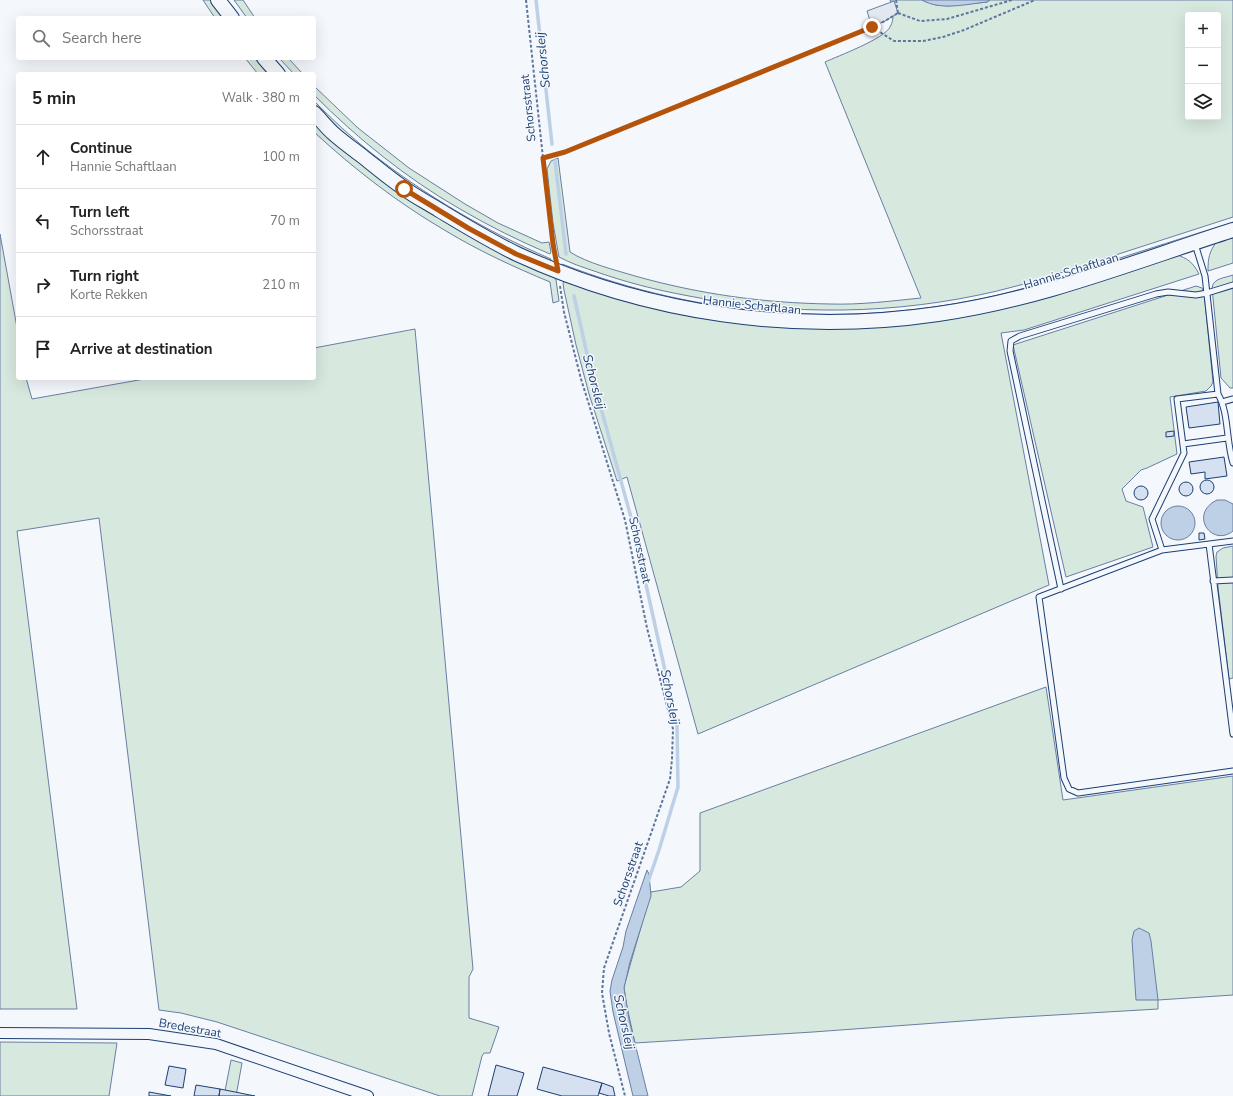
<!DOCTYPE html>
<html lang="en">
<head>
<meta charset="utf-8">
<style>
  :root { --surface:#fff; --page:#f6f6f6; --text:#222; --muted:#767676; --line:#e0e0e0 }
  body { margin:0; font-family:"Nunito Sans",sans-serif; background:var(--page); color:var(--text) }
  .controls { position:absolute; right:12px; top:12px; display:grid; overflow:hidden; border-radius:4px; box-shadow:0 4px 16px #0002 }
  .controls button { width:36px; height:36px; display:grid; place-items:center; padding:0; border:0; border-bottom:1px solid var(--line); background:var(--surface); color:var(--text); font:20px sans-serif }
  .stop { position:absolute; width:12px; height:12px; margin:-9px; border:3px solid #b45309; border-radius:50%; background:#fff }
  .stop.end { background:#b45309; border-color:#fff; box-shadow:0 1px 4px #0008 }
  .list { margin:0; padding:0; list-style:none }
  h2 { display:flex; justify-content:space-between; align-items:center; height:52px; margin:0; padding:0 16px; font-size:17px }
  h2 small { font-size:13px; font-weight:400; color:var(--muted) }
  .list li { display:grid; grid-template-columns:26px 1fr auto; gap:12px; align-items:center; box-sizing:border-box; height:64px; padding:0 16px; border-top:1px solid var(--line) }
  .list b { display:block; font-size:15px; white-space:nowrap }
  .list p { margin:0; font-size:13px; white-space:nowrap; color:var(--muted) }
  .list em { font-size:13px; font-style:normal; color:var(--muted) }
  .icon { flex:none; width:22px; height:22px; fill:none; stroke:currentColor; stroke-width:2; stroke-linecap:round; stroke-linejoin:round }
  .map { position:relative; flex:none; width:1233px; height:1096px; overflow:hidden }
  .search { position:absolute; background:var(--surface); box-shadow:0 4px 16px #0002; left:16px; top:16px; width:300px; height:44px; display:flex; align-items:center; gap:10px; box-sizing:border-box; padding:0 14px; border-radius:4px; color:var(--muted); font-size:15px }
  .panel { position:absolute; background:var(--surface); box-shadow:0 4px 16px #0002; left:16px; top:72px; width:300px; height:308px; border-radius:4px }
  .map>svg:first-child { display:block }
  .green { fill:#d7e8df; stroke:#687fa3; fill-rule:evenodd }
  .parking { fill:#e3e8f0; stroke:#687fa3 }
  .water { fill:#bed0e5; stroke:#687fa3 }
  .lines { fill:none; stroke-linecap:round; stroke-linejoin:round }
  .stream { stroke:#bed0e5; stroke-width:3.5 }
  .building { fill:#d5e0f0; stroke:#1d3f73 }
  .service-casing { stroke:#1d3f73; stroke-width:7 }
  .minor-casing { stroke:#1d3f73; stroke-width:12 }
  .secondary-casing { stroke:#1d3f73; stroke-width:16 }
  .path { stroke:#5e769c; stroke-width:2; stroke-dasharray:3 2; stroke-linecap:butt }
  .service { stroke:#f4f7fb; stroke-width:5 }
  .minor { stroke:#f4f7fb; stroke-width:10 }
  .secondary { stroke:#f4f7fb; stroke-width:14 }
  .route { stroke:#b45309; stroke-width:5 }
  .labels { text-anchor:middle; dominant-baseline:central; stroke-width:3; stroke-linejoin:round; paint-order:stroke }
  .street-label { font-size:12px; fill:#1d3f73; stroke:#f4f7fb }
  .water-label { font-size:13px; font-style:italic; fill:#1d3f73; stroke:#f4f7fb }
</style>
</head>
<body>
<div class="map">
<svg width="1233" height="1096" viewBox="0 0 1233 1096">
  <rect width="100%" height="100%" fill="#f4f7fb"/>
  <path class="green" d="M203,0H212L224,18H215Z
    M234,0H243L255,18H247Z
    M890,0H922L936,5L948,6L987,2L990,0H1233V217C1188,232 1142,246 1097,261C1064,272 1031,283 997,291C895,315 791,316 689,296C656,290 625,282 594,271C582,267 570,263 559,257L553,223L547,169L551,161L558,158L570,252C587,263 615,270 635,276C699,294 763,303 830,304C860,305 891,301 921,298L825,62C838,56 884,39 890,27C895,19 893,8 890,0ZM1188,15H1218V117H1188Z
    M245,58H255L268,74H258Z
    M279,58H288L303,74H294Z
    M314,86L358,128L409,168L465,204L498,223L542,243L549,242L551,252L550,254C519,241 489,226 460,209C406,178 358,139 314,95Z
    M314,101C332,119 351,137 370,152C426,196 486,231 551,259L550,262L492,236L394,175L341,131L314,106Z
    M314,121L424,208L450,225L487,245L554,276L556,280L559,301L553,303L550,282C514,267 479,251 446,231C398,203 354,169 314,132Z
    M1233,222V225L1047,285L1000,298L883,316H778L647,295L561,267L562,264C702,318 851,329 998,295C1032,287 1065,276 1098,265C1143,251 1188,236 1233,222Z
    M0,234L18,333V378H26L32,399L150,378H314V348L415,329L473,969L469,977V1018L499,1027L490,1053H484L482,1056L472,1096H440L217,1022L181,1013L159,1010L99,518L17,531L77,1009H0Z
    M1233,236V263L1208,271C1208,258 1209,252 1217,241Z
    M1175,254C1188,259 1192,261 1199,274L1024,330L1001,333L1049,585L698,734L627,477L617,481L589,394L576,345L564,290L563,283L565,281L612,296L884,326Z
    M1233,275V388H1230L1221,378L1212,288C1213,278 1225,278 1233,275Z
    M1196,286L1202,288L1204,292L1213,382L1211,386L1206,391L1170,397L1177,454L1147,468L1141,470L1122,489L1126,501L1143,507L1153,547L1066,577L1013,345Z
    M1233,546V678L1229,679L1218,587L1216,556L1217,552L1223,548Z
    M1046,687L1063,800L1233,776V995L1158,1000V1009L1004,1018L813,1032L635,1043L627,1007L624,988L625,983L651,892L681,887L700,871V813Z
    M0,1042L117,1043L109,1096H0Z
    M231,1060L242,1063L236,1096H224Z"/>
  <path class="parking" d="M894,1L898,13L885,21L872,27L867,11Z"/>
  <path class="water" d="M922,0H990L987,2C967,4 941,11 922,0Z
    M1217,500H1225L1233,504V531C1212,548 1188,514 1217,500Z
    M1161 523a17 17 0 1 1 34 0a17 17 0 1 1-34 0Z
    M647,870L649,874L651,896L630,962L624,988L629,1019L648,1096H633L613,1012L610,991L612,980L623,947L626,931Z
    M1139,928L1149,933L1151,941L1158,1000H1136L1132,940L1134,931Z"/>
  <g class="lines">
    <path class="stream" d="M536,0L552,144
      M555,161L566,254
      M574,296L591,372L632,521L677,725L678,787L659,850L648,882"/>
  </g>
  <path class="building" d="M1218,402L1220,424L1189,428L1186,407Z
    M1174,431V436L1166,437V432Z
    M1224,457L1227,476L1205,479V472L1191,474L1189,462Z
    M1200 487a7 7 0 1 1 14 0a7 7 0 1 1-14 0Z
    M1179 489a7 7 0 1 1 14 0a7 7 0 1 1-14 0Z
    M1134 493a7 7 0 1 1 14 0a7 7 0 1 1-14 0Z
    M1199,533H1204L1205,539L1199,540Z
    M496,1065L524,1073L517,1096H488Z
    M169,1066L186,1069L183,1088L165,1085Z
    M543,1067L602,1083L598,1096H562L537,1089Z
    M602,1083L613,1087L615,1096H609L599,1093Z
    M196,1085L220,1089L219,1096H194Z
    M220,1089L255,1096H219Z
    M149,1092L171,1096H149Z"/>
  <g class="lines">
    <g class="service-casing">
      <path id="service" d="M1218,394C1229,413 1226,441 1233,463
        M1222,402L1233,399
        M1183,444L1227,438
        M1233,541L1162,550L1039,597L1064,778L1069,789L1078,793L1233,771
        M1209,544L1233,734
        M1162,550L1152,519L1184,453L1177,399L1218,394L1205,276L1195,244
        M1213,581L1233,580
        M1061,589L1010,351L1011,341L1020,336L1156,294L1168,292L1196,295L1207,293L1233,285"/>
    </g>
    <g class="minor-casing">
      <path id="minor" d="M0,1033L149,1034L216,1044L368,1096"/>
    </g>
    <g class="secondary-casing">
      <path id="secondary" d="M218,0L232,18
        M264,58L278,74
        M314,113C321,120 327,128 334,134C343,142 353,149 362,156C376,167 390,179 405,189C416,197 428,203 439,210C464,225 490,241 517,254C647,314 795,335 938,314C1039,300 1136,261 1233,230"/>
    </g>
    <path class="path" d="M526,0L543,158L556,258
      M896,0L898,13
      M898,13L920,21L947,19L1012,0
      M872,27L894,41H923L943,37L964,30L1035,0
      M543,158L565,152L885,21L898,13
      M560,286L564,312L581,379L625,520L647,628L673,729L672,759L670,779L604,968L602,993L609,1033L625,1096"/>
    <use href="#service" class="service"/>
    <use href="#minor" class="minor"/>
    <use href="#secondary" class="secondary"/>
  </g>
  <g class="lines">
    <path class="route" d="M404,189L468,228L516,254L558,271L553,244L543,158L565,152L872,27"/>
  </g>
  <g class="labels">
    <g class="street-label">
      <text transform="translate(528 108) rotate(-96)">Schorsstraat</text>
      <text transform="translate(1071 271) rotate(-17)">Hannie Schaftlaan</text>
      <text transform="translate(752 305) rotate(6)">Hannie Schaftlaan</text>
      <text transform="translate(640 550) rotate(78)">Schorsstraat</text>
      <text transform="translate(628 874) rotate(-71)">Schorsstraat</text>
      <text transform="translate(190 1028) rotate(10)">Bredestraat</text>
    </g>
    <g class="water-label">
      <text transform="translate(543 60) rotate(-96)">Schorsleij</text>
      <text transform="translate(594 382) rotate(75)">Schorsleij</text>
      <text transform="translate(670 697) rotate(79)">Schorsleij</text>
      <text transform="translate(624 1022) rotate(77)">Schorsleij</text>
    </g>
  </g>
</svg>
<div class="controls">
<button>+</button>
<button>−</button>
<button><svg class="icon" aria-label="layers" viewBox="0 0 24 24"><path d="M12 4l9 5-9 5-9-5zM3 14l9 5 9-5"/></svg></button>
</div>
<div class="stop" style="left:404px;top:189px"></div>
<div class="stop end" style="left:872px;top:27px"></div>
<div class="search"><svg class="icon" aria-label="search" viewBox="0 0 24 24"><circle cx="10" cy="10" r="6"/><path d="M15 15l6 6"/></svg>Search here</div>
<section class="panel">
<h2>5 min<small>Walk · 380 m</small></h2>
<ul class="list">
<li><svg class="icon" aria-label="ahead" viewBox="0 0 24 24"><path d="M12 20V5M6 11l6-6 6 6"/></svg><div><b>Continue</b><p>Hannie Schaftlaan</p></div><em>100 m</em></li>
<li><svg class="icon" aria-label="left" viewBox="0 0 24 24"><path d="M17 20v-9H6M10 6l-5 5 5 5"/></svg><div><b>Turn left</b><p>Schorsstraat</p></div><em>70 m</em></li>
<li><svg class="icon" aria-label="right" viewBox="0 0 24 24"><path d="M7 20v-9h11M14 6l5 5-5 5"/></svg><div><b>Turn right</b><p>Korte Rekken</p></div><em>210 m</em></li>
<li><svg class="icon" aria-label="arrive" viewBox="0 0 24 24"><path d="M6 21V4h12l-3 4 3 4H6"/></svg><div><b>Arrive at destination</b></div></li>
</ul>
</section>
</div>
</body>
</html>
